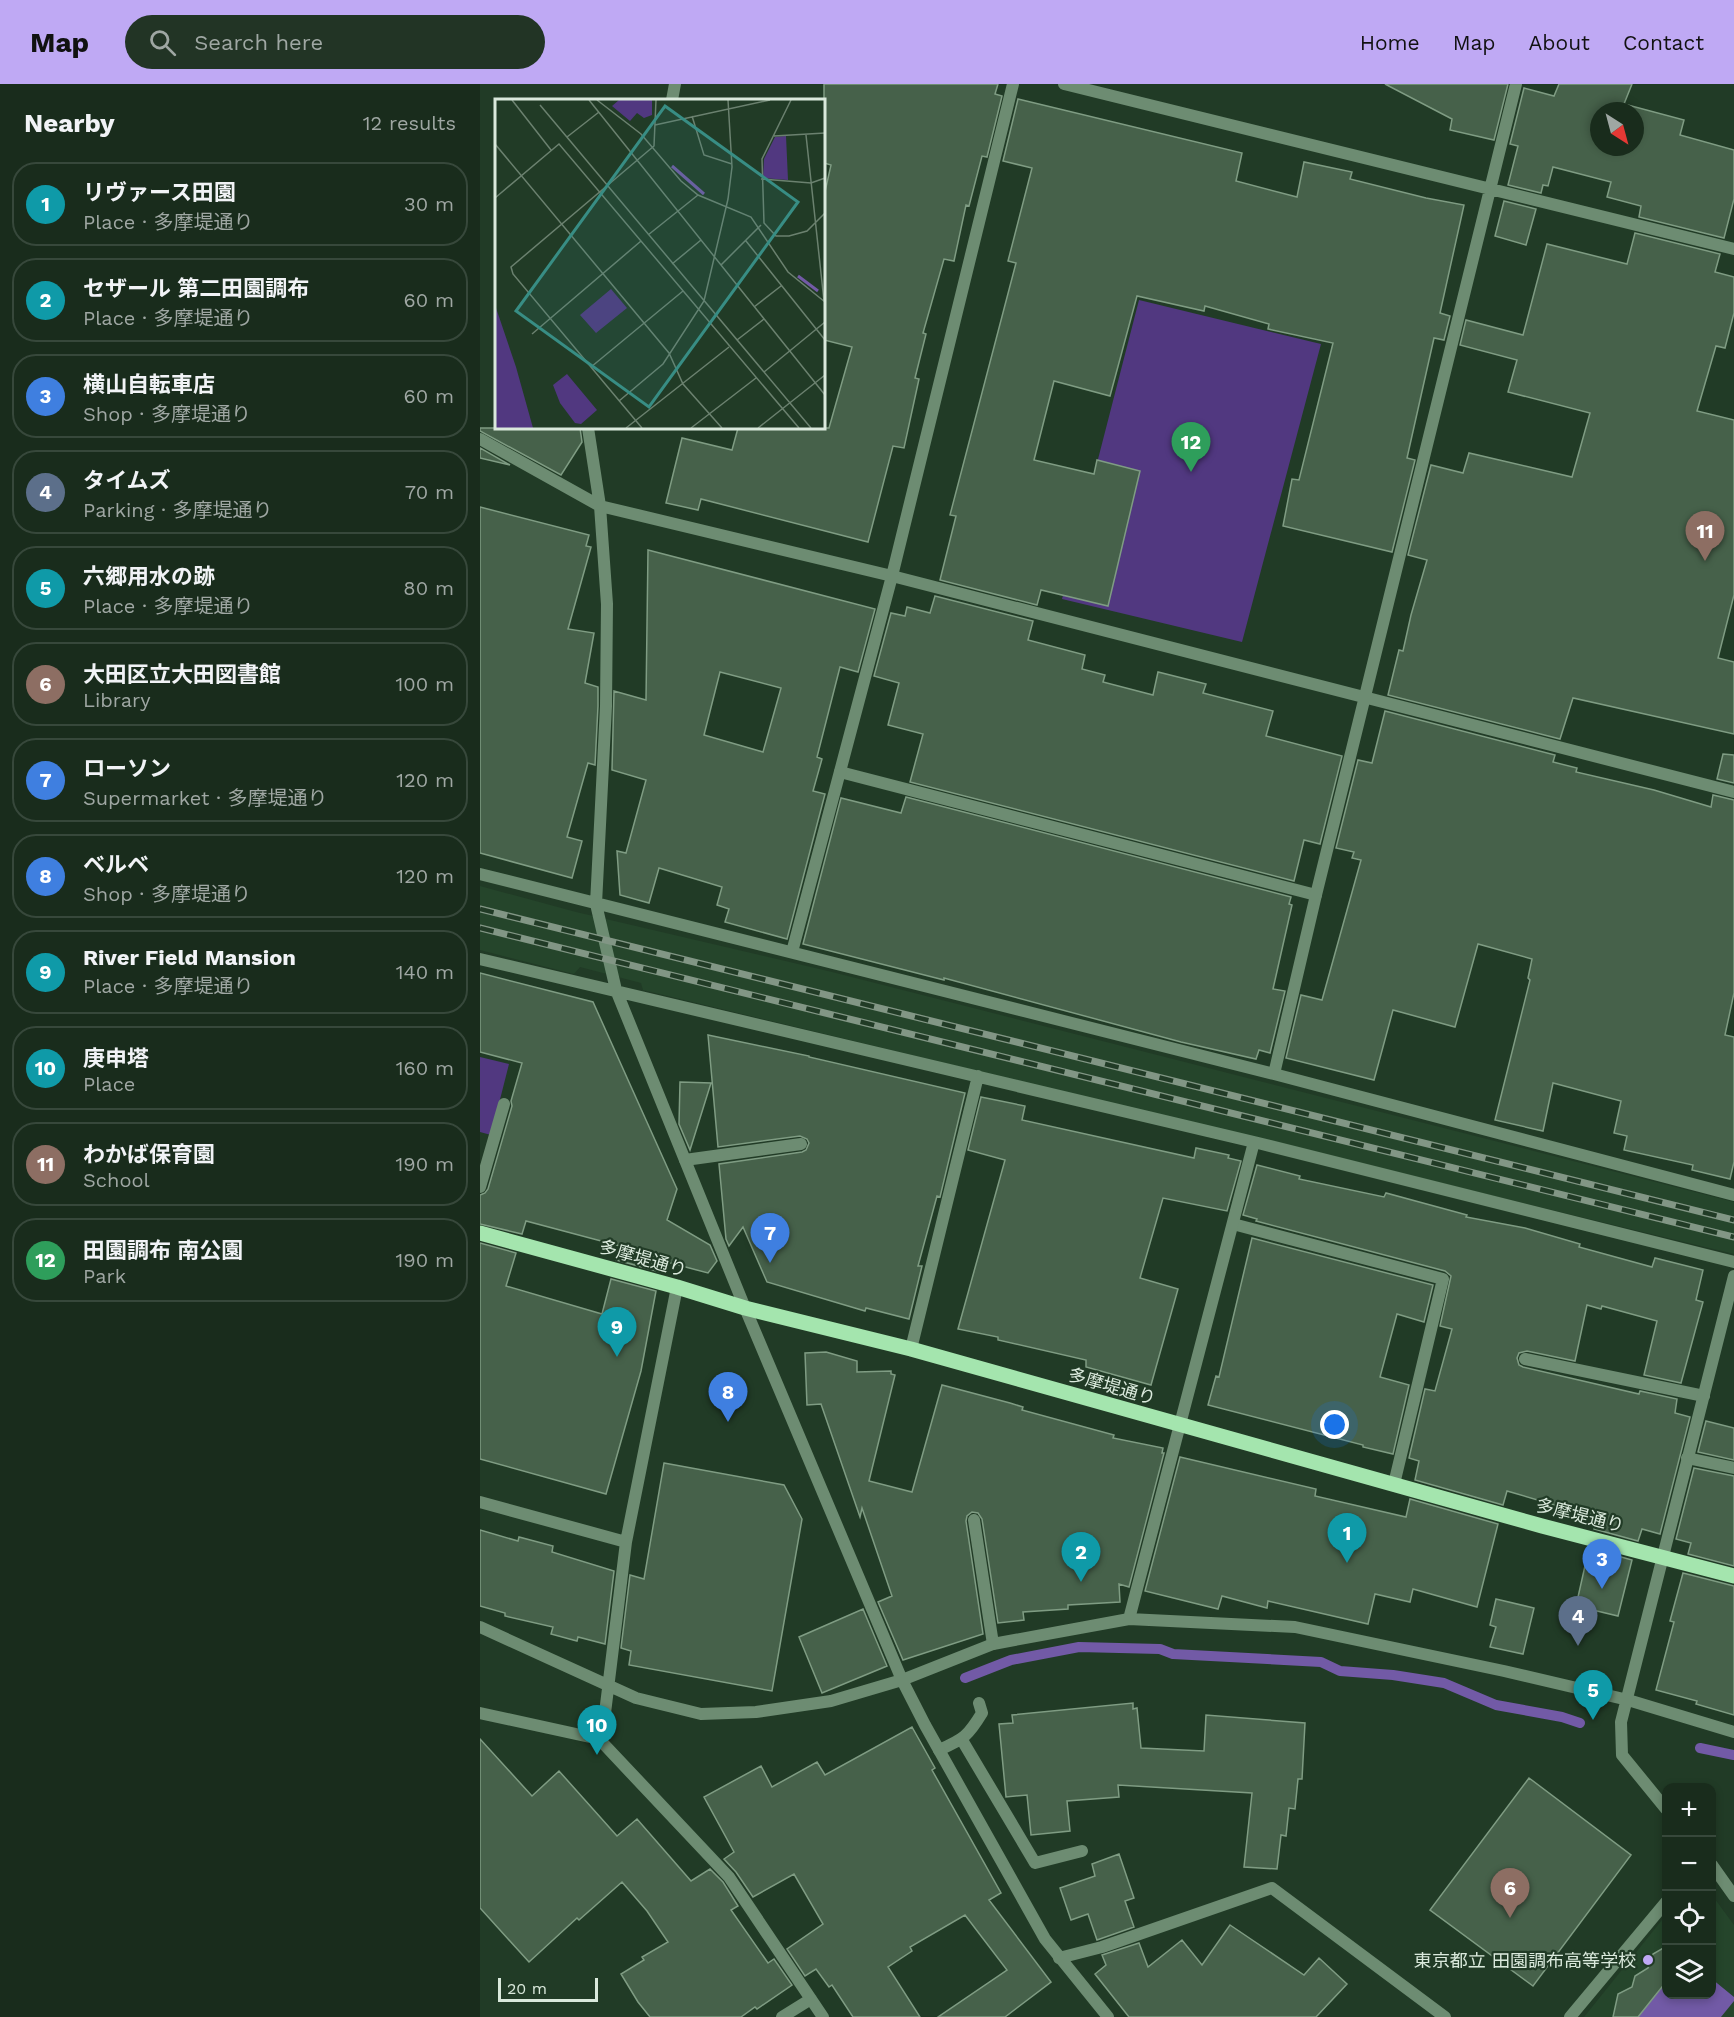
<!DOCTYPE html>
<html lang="en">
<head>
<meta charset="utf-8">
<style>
  :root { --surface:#192c1c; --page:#223425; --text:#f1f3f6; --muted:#9fa7a3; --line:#37483b; --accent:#bfa9f4 }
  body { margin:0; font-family:"Work Sans","Noto Sans JP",sans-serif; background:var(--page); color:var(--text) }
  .controls { position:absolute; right:18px; bottom:18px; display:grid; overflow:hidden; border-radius:12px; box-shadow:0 3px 9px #0003 }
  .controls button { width:54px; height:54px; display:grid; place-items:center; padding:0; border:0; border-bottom:2px solid var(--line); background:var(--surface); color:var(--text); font:30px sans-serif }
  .compass { position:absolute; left:1110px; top:18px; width:54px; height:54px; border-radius:50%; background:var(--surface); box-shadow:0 3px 9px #0003; rotate:144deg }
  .scale { position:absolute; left:18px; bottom:15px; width:100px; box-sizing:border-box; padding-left:6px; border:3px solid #dae9dc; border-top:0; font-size:16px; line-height:21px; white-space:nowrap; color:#dae9dc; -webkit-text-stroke:4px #213b26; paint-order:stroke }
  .you { position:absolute; left:855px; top:1341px; width:21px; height:21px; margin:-15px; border:4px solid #fff; border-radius:50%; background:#1a73e8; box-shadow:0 0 0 9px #1a73e833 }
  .badge { display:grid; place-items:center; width:39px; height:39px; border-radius:50%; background:var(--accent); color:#fff; font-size:20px; font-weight:700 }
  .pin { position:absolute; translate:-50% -50px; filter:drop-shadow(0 2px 3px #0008) }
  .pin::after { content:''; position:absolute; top:32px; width:21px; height:18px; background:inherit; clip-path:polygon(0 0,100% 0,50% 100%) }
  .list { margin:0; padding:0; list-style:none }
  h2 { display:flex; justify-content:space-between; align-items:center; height:78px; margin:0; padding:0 24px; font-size:26px }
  h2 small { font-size:20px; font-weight:400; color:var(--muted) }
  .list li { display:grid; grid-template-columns:39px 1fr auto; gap:18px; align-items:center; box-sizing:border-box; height:84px; margin:0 12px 12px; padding:0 12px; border:2px solid var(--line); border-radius:24px }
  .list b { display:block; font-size:22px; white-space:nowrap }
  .list p { margin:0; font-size:20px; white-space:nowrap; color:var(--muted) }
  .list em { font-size:20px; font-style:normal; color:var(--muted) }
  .icon { flex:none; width:33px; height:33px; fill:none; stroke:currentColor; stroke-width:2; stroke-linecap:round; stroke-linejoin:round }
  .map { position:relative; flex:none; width:1254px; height:1933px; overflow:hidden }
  header { display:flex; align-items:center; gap:36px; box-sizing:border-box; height:84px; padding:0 30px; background:var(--accent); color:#111 }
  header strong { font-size:28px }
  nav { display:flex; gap:33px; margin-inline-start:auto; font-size:21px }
  .search { width:420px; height:54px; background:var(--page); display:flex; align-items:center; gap:15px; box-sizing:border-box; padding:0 21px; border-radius:33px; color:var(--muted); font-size:22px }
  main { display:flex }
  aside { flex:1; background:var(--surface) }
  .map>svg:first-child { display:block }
  .built { fill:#25452b }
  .green { fill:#513880 }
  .water { fill:#725aa6 }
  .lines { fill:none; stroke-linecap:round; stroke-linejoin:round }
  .stream { stroke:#725aa6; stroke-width:10 }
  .building { fill:#46614a; stroke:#7f9c83; stroke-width:1.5; fill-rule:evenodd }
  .lane { stroke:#6d8c72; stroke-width:12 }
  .street { stroke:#6d8c72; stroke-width:12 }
  .primary { stroke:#a4e5ae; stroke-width:15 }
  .rail-casing { stroke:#829685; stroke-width:7 }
  .rail { stroke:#213b26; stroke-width:4.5; stroke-dasharray:14; stroke-linecap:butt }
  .poi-dot { fill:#bfa9f4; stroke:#213b26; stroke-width:2 }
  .labels { text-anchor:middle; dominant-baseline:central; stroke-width:4.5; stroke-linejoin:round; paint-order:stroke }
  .street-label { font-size:18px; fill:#dae9dc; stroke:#213b26 }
  .poi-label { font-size:18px; fill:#dae9dc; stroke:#213b26; text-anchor:end }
  .inset-river { fill:none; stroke:#725aa6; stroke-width:3 }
  .inset-road { fill:none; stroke:#6b816f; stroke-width:1.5 }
  .view { fill:#388d84; fill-opacity:0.15; stroke:#388d84; stroke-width:3 }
  .inset-edge { fill:none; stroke:#dae9dc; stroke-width:3 }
</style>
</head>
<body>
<header>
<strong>Map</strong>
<div class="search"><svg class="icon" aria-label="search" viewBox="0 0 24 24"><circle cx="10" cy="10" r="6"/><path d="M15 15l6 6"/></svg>Search here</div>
<nav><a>Home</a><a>Map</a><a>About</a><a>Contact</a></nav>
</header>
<main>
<aside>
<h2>Nearby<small>12 results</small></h2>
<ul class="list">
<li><span class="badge" style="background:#0f9aa8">1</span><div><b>リヴァース田園</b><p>Place · 多摩堤通り</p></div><em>30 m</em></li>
<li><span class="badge" style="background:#0f9aa8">2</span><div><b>セザール 第二田園調布</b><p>Place · 多摩堤通り</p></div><em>60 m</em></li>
<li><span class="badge" style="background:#3f7fe0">3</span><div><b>横山自転車店</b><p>Shop · 多摩堤通り</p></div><em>60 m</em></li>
<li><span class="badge" style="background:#5c6f8a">4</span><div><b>タイムズ</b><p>Parking · 多摩堤通り</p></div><em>70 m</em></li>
<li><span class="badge" style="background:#0f9aa8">5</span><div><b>六郷用水の跡</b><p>Place · 多摩堤通り</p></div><em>80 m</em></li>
<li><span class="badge" style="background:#8d6e63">6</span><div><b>大田区立大田図書館</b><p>Library</p></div><em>100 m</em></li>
<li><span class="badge" style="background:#3f7fe0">7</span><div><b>ローソン</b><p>Supermarket · 多摩堤通り</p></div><em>120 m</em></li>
<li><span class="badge" style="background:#3f7fe0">8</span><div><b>ベルベ</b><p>Shop · 多摩堤通り</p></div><em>120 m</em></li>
<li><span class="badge" style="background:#0f9aa8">9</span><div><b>River Field Mansion</b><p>Place · 多摩堤通り</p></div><em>140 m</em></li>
<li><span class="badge" style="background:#0f9aa8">10</span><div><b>庚申塔</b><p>Place</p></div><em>160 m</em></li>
<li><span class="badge" style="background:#8d6e63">11</span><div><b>わかば保育園</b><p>School</p></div><em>190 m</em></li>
<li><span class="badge" style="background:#2e9e5b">12</span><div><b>田園調布 南公園</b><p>Park</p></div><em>190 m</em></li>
</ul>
</aside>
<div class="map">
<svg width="1254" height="1933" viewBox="0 0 1254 1933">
  <rect width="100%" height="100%" fill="#213b26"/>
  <path class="built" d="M0,802L96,828L352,888L1254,1118V1170L163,906L161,899L100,883L94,890L0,866Z
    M1232,1811L1254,1841V1933H1104L1186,1831V1910H1232Z"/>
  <path class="green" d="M659,216L841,260L762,558L582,515Z
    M0,973L29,980L11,1051L0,1048Z"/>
  <path class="water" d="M1232,1895L1254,1913V1917L1241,1933H1158L1186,1898V1910H1232Z"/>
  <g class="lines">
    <path class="stream" d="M485,1594L531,1576L599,1563L680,1565L693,1570L841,1578L860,1587L913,1591L964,1599L1016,1621L1082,1633L1100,1639
      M1220,1664L1254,1671"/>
  </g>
  <path class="building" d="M344,0H518L515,10L522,12L507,73L502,72L489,122L486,121L474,177L464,175L443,249L446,250L435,294L439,295L424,364L413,362L388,458L221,415L218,426L186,419L202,354L252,366L258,344H349L372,263L344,256V112L351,81L344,79Z
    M905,0H1028L1014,56L970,46L972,35Z
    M1079,0H1152L1144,20L1204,36L1200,51L1254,66V115L1244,154L1159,133L1161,122L1127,113L1131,98L1073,83L1068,102L1063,101L1061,109L1028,101L1038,62L1030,60L1044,4L1074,12ZM1119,27H1155V63H1119Z
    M538,15L762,69L756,97L817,113L824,78L872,88L870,95L946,114L984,121L960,229L970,232L964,256L954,254L927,374L935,376L912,468L803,442L812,395L819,396L853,259L788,245L789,240L725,222L724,227L657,212L630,312L574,297L554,376L614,390L617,376L660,387L628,522L561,506L557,521L460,496L476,432L470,431L536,179L528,177L552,84L523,77Z
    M1024,117L1056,125L1046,161L1015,152Z
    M1155,149L1240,170L1235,188L1254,193V229L1245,264L1236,262L1217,327L1254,336V511L1238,574L1254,578V650L1093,614L1080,655L908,611L919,566L923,567L931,531L947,476L928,471L951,381L983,389L989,369L1092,393L1110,329L1028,308L1037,276L980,261L986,236L1043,251L1067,160L1147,180Z
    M0,344H100L102,358L81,391L0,347Z
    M0,364L30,381L0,374Z
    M0,423L109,451L106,462L111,463L88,545L114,549L105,599L118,603V622L115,681L108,679L87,753L102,757L92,794L0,769Z
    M168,466L395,525L378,588L360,583L337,673L342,675L333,707L345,710L307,855L245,838L249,825L237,821L242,803L179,784L169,819L140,811L137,767L146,769L166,696L132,686L134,607L166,616ZM240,588L301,604L283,668L224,651Z
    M455,512L553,537L548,556L605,571L602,585L625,591L623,598L673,611L678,588L726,600L723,609L793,627L786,652L862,672L840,760L824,756L814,797L430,698L443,650L408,641L419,599L394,592L411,529L425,532L427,523L450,529Z
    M905,627L1075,671L1073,678L1097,684L1096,688L1174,706L1231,723L1233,711L1254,716V909L1245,951L1254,953V1078L1250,1095L1212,1086L1213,1081L1144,1066L1147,1052L1134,1049L1141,1017L1073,999L1063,1047L1015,1036L1050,896L1048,894L1052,875L998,860L975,943L913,926L894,996L806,974L821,911L842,916L881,776L872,774L874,768L856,764L878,676L892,679Z
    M1243,670L1254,671V699L1237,695Z
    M426,713L811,813L809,820L812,821L793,905L805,907L790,969L779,966L776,975L701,958L464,894V896L323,860L361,714L421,729Z
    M0,889L113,918L197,1105L187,1136L230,1161L237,1177L228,1189L183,1177L180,1188L136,1176L140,1162L46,1137L42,1150L0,1140V1111L5,1109L8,1105L32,1022L31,1017L42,979L0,968Z
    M228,951L329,972V973L485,1009L460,1113L457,1112L438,1182H442L429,1235L386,1224L385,1227L287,1198L263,1143L249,1162L246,1155L239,1080L322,1068L326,1066L329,1059L327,1055L320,1052L238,1063Z
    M200,998L231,999L210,1066L199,1040Z
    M501,1013L545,1022L542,1036L714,1074L716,1064L749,1071L748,1074L761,1077L747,1127L683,1114L660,1194L698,1205L671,1301L606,1283V1276L518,1256V1253L478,1245L525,1076L488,1066Z
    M777,1081L820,1092L819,1095L904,1113L906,1109L987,1131L986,1133L1045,1144L1100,1160L1099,1163L1172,1183L1175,1174L1223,1186L1216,1216L1223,1218L1201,1299L1164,1291L1177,1237L1122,1222L1121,1225L1107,1221L1095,1277L1047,1267L1039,1269L1037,1274L1039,1281L1043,1283L1159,1310L1160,1307L1197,1315L1195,1329L1210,1333L1180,1450L1162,1445L1158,1457L1114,1445L1116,1437L1111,1436L1112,1432L1027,1407L1023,1421L935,1396L939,1377L929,1374L945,1305L955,1307L972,1245L960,1242L971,1192L965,1187L776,1137L777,1135L763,1131Z
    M772,1154L953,1201L944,1238L917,1230L900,1293L929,1301L913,1370L883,1363V1361L728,1321L736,1292L739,1293Z
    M0,1159L36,1169L26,1202L122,1230L131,1195L176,1207L161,1287L126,1410L0,1375Z
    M346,1268L377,1277V1288L411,1287V1290L415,1291L389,1397L432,1408L462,1301L530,1319L543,1323L542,1326L634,1351L633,1354L683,1364L682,1369H684L649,1503L639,1500L640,1518L588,1521V1525L543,1528L544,1536L518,1539L502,1435L498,1429L492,1428L487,1432L486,1437L503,1550L423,1576L398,1518L412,1512L382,1424L380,1433L341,1320L327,1321L325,1269Z
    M1226,1337L1254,1344V1376L1218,1368Z
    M700,1373L836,1405L835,1412L926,1433L930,1415L1018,1440L997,1523L933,1505L930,1518L895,1510L888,1540L788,1517L787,1524L742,1512L738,1525L665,1507Z
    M184,1379L304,1401L322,1435L292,1607L149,1581L151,1567L141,1564L150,1491L164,1495Z
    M1214,1384L1254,1392V1482L1208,1470L1211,1459L1196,1455Z
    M0,1446L38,1457L39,1453L73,1462L72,1468L134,1487L125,1560L98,1553L97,1557L71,1550L73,1543L25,1532V1529L0,1522Z
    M1109,1464L1152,1476L1138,1532L1096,1522Z
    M1203,1489L1254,1502V1631L1216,1620L1217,1617L1176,1606L1194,1538L1190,1537Z
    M1016,1515L1054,1524L1043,1570L1010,1563L1016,1543L1010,1541Z
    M383,1525L407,1582L342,1609L319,1553Z
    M653,1619V1625L657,1624L661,1664L724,1667L726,1631L825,1639L822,1695H818L815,1725L809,1724L806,1752L801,1751L797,1785L764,1783L772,1709L638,1701L639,1713L587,1717L590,1747L551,1751L547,1711L526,1713L519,1640L533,1639L532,1631Z
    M432,1643L455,1684L452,1686L521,1809L509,1816L571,1898L525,1933H458L527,1886L485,1831L430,1863L432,1867L408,1883L440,1933H373L352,1901L349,1903L336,1885L325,1892L307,1865L343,1840L314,1790L273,1813L256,1788L244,1775L254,1768L224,1713L281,1682L292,1703L337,1678L345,1691Z
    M0,1655L52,1712L79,1687L137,1752L157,1735L211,1797L230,1785L243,1798L258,1822L251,1826L288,1879L294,1875L312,1901L277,1925L275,1923L261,1933H170L158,1918L141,1890L164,1876L162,1873L188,1858L167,1827L142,1798L99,1836L97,1834L49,1878L0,1824Z
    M1049,1694L1151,1771L1053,1902L950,1826Z
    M639,1770L654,1814L645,1817L654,1843L617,1856L608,1830L591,1836L580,1804L615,1792L612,1780Z
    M750,1841L824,1891L839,1874L867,1900L836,1933H649L615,1890L626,1881L622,1871L659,1859L668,1883L702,1856L722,1881Z
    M1185,1863L1186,1898L1158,1933H1133L1138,1910L1152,1903L1155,1892L1168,1884L1173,1870Z"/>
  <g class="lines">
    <path class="lane" d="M360,688L836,811
      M205,1076L321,1060
      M0,1103L24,1020
      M753,1140L963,1195L914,1400
      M1045,1275L1224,1312
      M1207,1374L1254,1384
      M494,1436L513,1560
      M482,1656L555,1779L602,1767
      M459,1666C484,1655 488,1652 502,1629L499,1619"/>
    <path class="street" d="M584,0L1254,165
      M192,16L195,0
      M108,344L120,422L127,520L126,622L116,820L136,906L265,1224L422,1596L445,1641L565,1855L628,1933
      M0,355L120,422L412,492L1254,708
      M0,790L794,990L1254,1111
      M312,868L412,492L533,0
      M0,875L774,1058L1254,1178
      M794,990L836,811L1036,0
      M431,1265L498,992
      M0,1418L146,1458
      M649,1535L774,1058
      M0,1543L156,1614L221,1630L276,1628L351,1617L422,1596L513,1560L649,1535L815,1543L1024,1587L1148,1616L1254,1648
      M0,1629L119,1655L249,1793L343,1933
      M119,1655L125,1629L146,1458L197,1203
      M1186,1725L1142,1671L1141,1638L1254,1192
      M1232,1781L1254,1812
      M579,1874L622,1863L792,1804L965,1933
      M302,1933L331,1915
      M1090,1933L1186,1818"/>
    <path class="primary" d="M0,1149L197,1203L265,1224L431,1265L1062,1442L1254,1492"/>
    <g class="rail-casing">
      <path id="rail" d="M0,825L1254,1136
        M0,844L1254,1153"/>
    </g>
    <use href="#rail" class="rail"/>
  </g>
  <circle class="poi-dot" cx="1168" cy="1876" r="6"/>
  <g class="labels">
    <g class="street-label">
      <text transform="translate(163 1174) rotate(16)">多摩堤通り</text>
      <text transform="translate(632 1302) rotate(16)">多摩堤通り</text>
      <text transform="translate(1100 1431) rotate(14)">多摩堤通り</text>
    </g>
    <g class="poi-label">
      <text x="1156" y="1876">東京都立 田園調布高等学校</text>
    </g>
  </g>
  <g transform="translate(15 15)">
    <rect width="330" height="330" fill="#213b26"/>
    <path d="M124,1H157V16L149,19L142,14L135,22L117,7ZM291,37L293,81L268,79L269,60L280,38ZM116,190L132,209L101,234L85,216ZM0,206L21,268L38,329H0ZM72,275L102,311L86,325L80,324L65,304L58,286Z" fill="#513880"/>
    <path class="inset-river" d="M177,67L209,95M303,177L323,192"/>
    <path class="inset-road" d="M17,1L56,51M94,1L330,296M102,1L146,35L186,82L203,96L256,118L293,173L330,203M296,1L267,60L269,124L281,137H294L312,132L330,114M45,6L316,329M197,17L209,56L237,65M160,26L275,1M311,36L329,202M279,37L330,34M72,38L104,13M0,45L174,254L188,285L227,329M266,80L316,84L330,79M0,99L64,45L304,329M153,136L203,96M251,142L330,241M177,165L206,141M226,166L266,126M259,208L286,187M37,235L146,142M242,241L269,220M96,268L188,192M269,273L330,223M124,302L168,265L209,202L233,100L237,68L233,1M131,329L234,248M147,329L18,175L16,168L159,47L161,1M196,329L261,279M263,329L330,276"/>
    <path class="view" d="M170,7L303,103L154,308L21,212Z"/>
    <rect width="330" height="330" class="inset-edge"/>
  </g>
</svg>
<div class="controls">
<button>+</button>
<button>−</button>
<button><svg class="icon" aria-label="locate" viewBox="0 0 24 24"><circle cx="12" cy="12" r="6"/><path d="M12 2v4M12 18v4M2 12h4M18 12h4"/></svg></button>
<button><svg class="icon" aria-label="layers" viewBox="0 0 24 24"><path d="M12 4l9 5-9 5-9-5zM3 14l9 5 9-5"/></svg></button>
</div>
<svg class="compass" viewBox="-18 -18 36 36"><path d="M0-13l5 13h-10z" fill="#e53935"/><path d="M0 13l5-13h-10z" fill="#9fa7a3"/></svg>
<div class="scale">20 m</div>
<div class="you"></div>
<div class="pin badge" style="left:867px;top:1479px;background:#0f9aa8">1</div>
<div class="pin badge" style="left:601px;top:1498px;background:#0f9aa8">2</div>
<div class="pin badge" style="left:1122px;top:1505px;background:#3f7fe0">3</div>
<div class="pin badge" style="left:1098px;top:1562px;background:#5c6f8a">4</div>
<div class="pin badge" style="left:1113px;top:1636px;background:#0f9aa8">5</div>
<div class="pin badge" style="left:1030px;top:1834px;background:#8d6e63">6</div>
<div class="pin badge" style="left:290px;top:1179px;background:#3f7fe0">7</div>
<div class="pin badge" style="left:248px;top:1338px;background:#3f7fe0">8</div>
<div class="pin badge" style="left:137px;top:1273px;background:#0f9aa8">9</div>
<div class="pin badge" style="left:117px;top:1671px;background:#0f9aa8">10</div>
<div class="pin badge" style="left:1225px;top:477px;background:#8d6e63">11</div>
<div class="pin badge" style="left:711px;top:388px;background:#2e9e5b">12</div>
</div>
</main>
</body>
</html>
